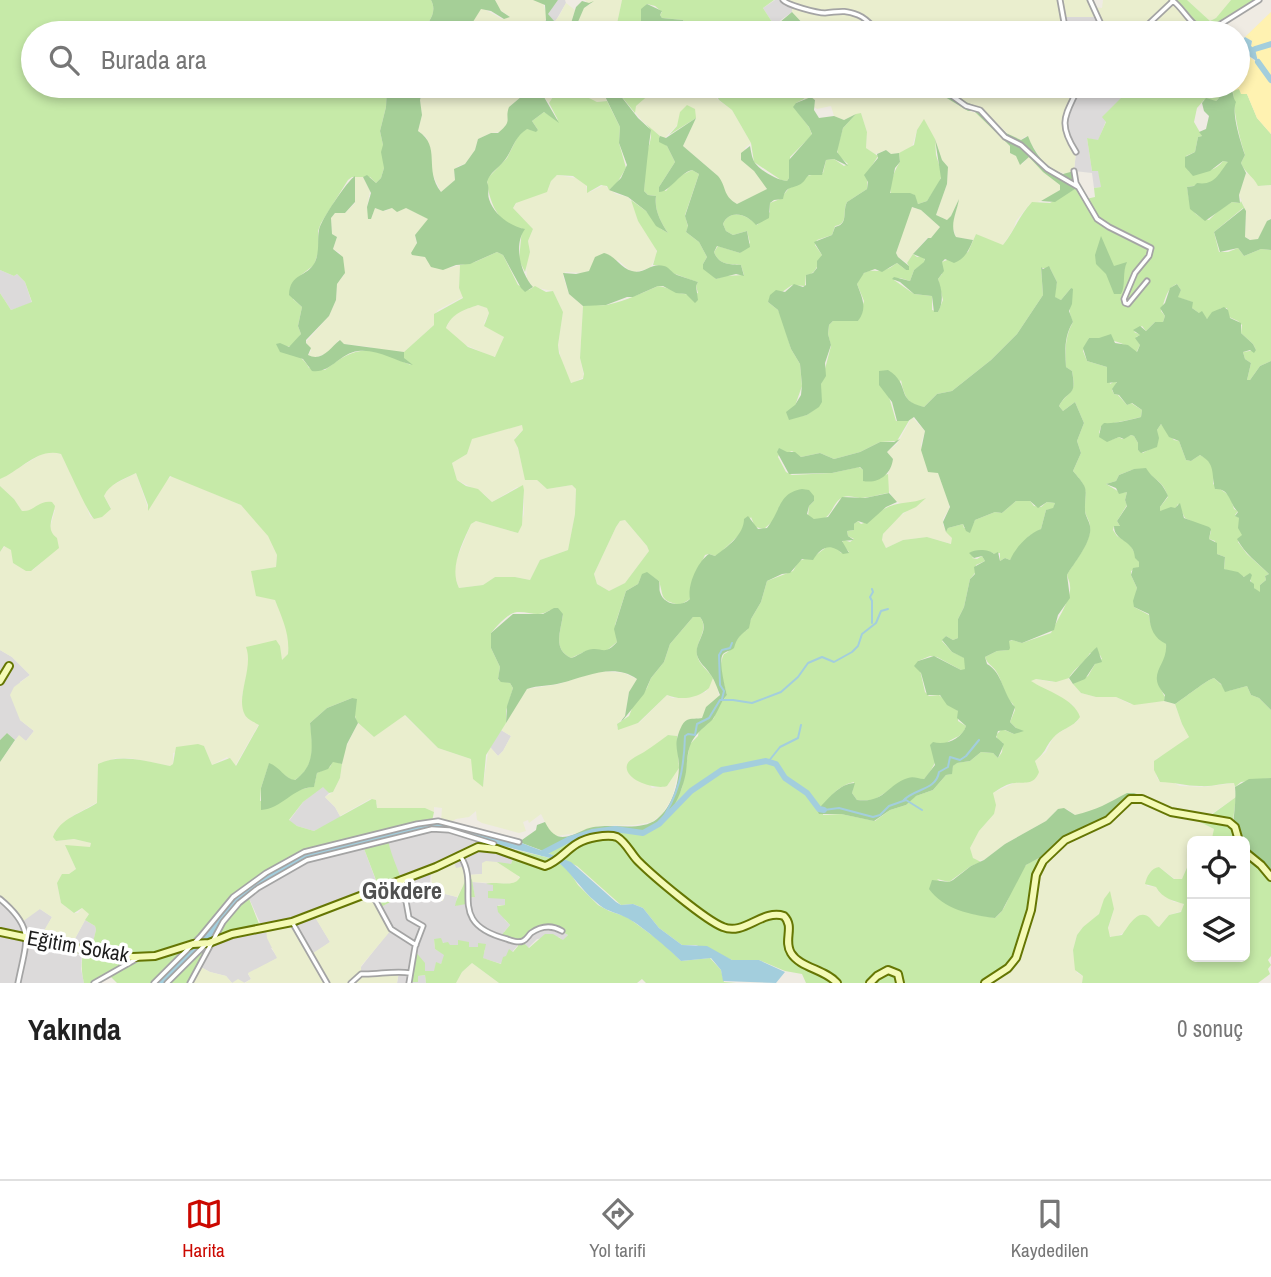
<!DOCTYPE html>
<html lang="tr">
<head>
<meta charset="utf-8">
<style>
  :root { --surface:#fff; --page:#f2f2f2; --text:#222; --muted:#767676; --line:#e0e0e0; --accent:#cb0800 }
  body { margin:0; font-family:"Archivo Narrow",sans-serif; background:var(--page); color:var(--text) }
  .controls { position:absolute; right:21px; bottom:21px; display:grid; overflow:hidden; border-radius:10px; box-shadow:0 4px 10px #0003 }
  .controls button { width:63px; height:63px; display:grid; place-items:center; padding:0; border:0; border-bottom:2px solid var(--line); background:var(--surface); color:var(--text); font:35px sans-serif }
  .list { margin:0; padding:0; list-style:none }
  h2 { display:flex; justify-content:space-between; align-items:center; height:91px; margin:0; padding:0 28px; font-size:30px }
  h2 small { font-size:23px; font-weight:400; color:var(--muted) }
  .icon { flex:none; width:38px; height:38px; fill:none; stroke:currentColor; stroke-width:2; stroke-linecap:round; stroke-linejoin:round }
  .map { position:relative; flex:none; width:1271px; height:983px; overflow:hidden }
  .search { position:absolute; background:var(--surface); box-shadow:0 4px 10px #0003; left:21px; right:21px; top:21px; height:77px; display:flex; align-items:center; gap:18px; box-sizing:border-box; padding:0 24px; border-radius:38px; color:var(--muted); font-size:26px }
  .sheet { height:196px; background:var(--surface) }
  nav { display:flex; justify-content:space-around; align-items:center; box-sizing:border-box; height:98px; border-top:2px solid var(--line); background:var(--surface); font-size:19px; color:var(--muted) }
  nav a { display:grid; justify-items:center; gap:4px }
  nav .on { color:var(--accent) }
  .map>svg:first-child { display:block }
  .residential { fill:#dcdada }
  .farmland { fill:#eaeece }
  .grass { fill:#c6eaa8; fill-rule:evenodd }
  .forest { fill:#a5cf97 }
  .sand { fill:#fff2b1 }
  .water { fill:#a3cedd }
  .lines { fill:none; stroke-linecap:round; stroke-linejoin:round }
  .stream { stroke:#a3cedd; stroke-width:2 }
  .river { stroke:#a3cedd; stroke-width:6 }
  .street-casing { stroke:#a4a4a4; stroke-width:7 }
  .secondary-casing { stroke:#657603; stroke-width:10 }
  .street { stroke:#fff; stroke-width:3.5 }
  .secondary { stroke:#f4fab6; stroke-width:6 }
  .labels { text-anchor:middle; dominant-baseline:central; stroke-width:7; stroke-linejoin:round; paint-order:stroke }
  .street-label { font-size:21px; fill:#1d1d1d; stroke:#fff }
  .quarter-label { font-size:24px; font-weight:bold; fill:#505050; stroke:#fff }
</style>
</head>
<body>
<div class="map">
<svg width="1271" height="983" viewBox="0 0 1271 983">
  <rect width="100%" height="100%" fill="#efebe3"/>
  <path class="residential" d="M558,0H565L566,3L555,22L547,14Z
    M775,0H783L792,7V12L774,25L763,8Z
    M1062,17H1096L1105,33H1066Z
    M1078,86L1134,87L1110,111L1098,141L1087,138L1092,171H1098L1100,174L1101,187L1094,188L1092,173L1074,171L1076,152L1068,137L1065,116Z
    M0,270L14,276L17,274L25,282L32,303L11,310L0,293Z
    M0,650L12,657L30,675L20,682V720L34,731L26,741L19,736L15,740L7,733L0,740Z
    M501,730L511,736L503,751L498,756L490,747Z
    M323,786L329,793L325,797L335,807L341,818L314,831L297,826L289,821L303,802Z
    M432,829L449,831L516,850L511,864L482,874L468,875L456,869H431L429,898L445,894L457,897L456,906L466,898L475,897L472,882L493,884V891L505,898V905H498L505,920L510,925L504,932L518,941V945L502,964L482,958L485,950L478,947H469L458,941V945H449L434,939L435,949L445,955L441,964L436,963L435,971H425L418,976L425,975L426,983H397L399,972L361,974V967L391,929L379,908L394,900L402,879L391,859L388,840Z
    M363,846L379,889L314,915L330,942L310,956L271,948L278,958L248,974L251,979L244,983H232L226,976L210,972L199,966L214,941L261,925L248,896L300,863Z
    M0,899L40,909L52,917L40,939L71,946L85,920L95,926L96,930L91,951L84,949L82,955L81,969L84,983H0Z
    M549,927L562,931L568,935L563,941L559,937L537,939L528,948L524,943L530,934Z"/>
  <path class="farmland" d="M495,0H534L543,3L547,16L540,33H466L479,9H484L502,19L510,17L499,9Z
    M585,0H622L615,33H572L584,8L592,3H587Z
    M783,0H1090L1093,7L1102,8L1103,0H1172L1183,9L1193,23L1190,33H1105L1096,17H1063L1066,33H883L879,30L878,33H799L806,27L792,12V7Z
    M1187,0H1231L1216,18L1210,21Z
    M566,3L575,10L568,33H545L559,16Z
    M424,86H534L510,106L508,113L509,122L500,132L491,133L478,139L475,150L465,164L458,166L454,171L455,180L441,192L430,169V147L426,137L418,131L422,115L420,100Z
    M547,86H600L607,101L597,102L589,99L573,89H558L549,103L544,97Z
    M657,86H707L713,88L717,99L732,110L751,143L745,148L754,171L767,186L766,190L737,204L727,197L718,176L683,146L696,118L678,124L664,139L643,122L634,111L636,106Z
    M804,86H917L931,97H945L968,111L977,113L1010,146V153L1016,156L1022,164L1029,157L1060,185L1061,189L1049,198L1029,205L1016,221L1014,228L1003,245L1000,246L976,234L973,240L956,237L952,225L959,199L950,218L947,220L936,215L947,184L948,167L942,160L924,120L917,130L912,147L899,153L891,154L886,150L875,154L866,148L867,132L861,113L844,120L834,116L831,106L817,109L814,107L815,99H804L802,93Z
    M928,86H1078L1067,108L1066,130L1076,152L1074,171L1066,174L1054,170L1042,160L1026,136L1020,140L1010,136L983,109L966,102L948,89H936Z
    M1246,173L1252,176L1259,186L1271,185V219H1269L1258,239L1253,241L1245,237L1246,211L1239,195Z
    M557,175L576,178L586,185L587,191L590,192L604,185L616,194L628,197L634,205L638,221L655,245L657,255L650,268L635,272L629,270L618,260L583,273L565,272L563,276L569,294L583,306L580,358L584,377L573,383L570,382L562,363L558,345L563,312L553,291L533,287L527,279L526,264L530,252L528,241L533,229L513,208L518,201L548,190L551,181Z
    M355,176L363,177L370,191L367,207L372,217L374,208L385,211L392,208H406L429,219L415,235L417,246L411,254L425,257L427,260L450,268L460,265L459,288L463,297L438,310L434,316V325L404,352L378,350L370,347L344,344L339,340L327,353L314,358L308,355L311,351L306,342L329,316L336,300L337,284L344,275L340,253L333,249L337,237L332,234L331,218L335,213H345L355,203Z
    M911,207L921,210L940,227L931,238H927L913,254L907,263L898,257L896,253Z
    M478,305L487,308L489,313L484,323L504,337L498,355L493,357L461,343L446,328L451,319L458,312Z
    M912,417L925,431L921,444L923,455L926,462L938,473L949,503V509L943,519V525L952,538V544L927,537L903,540L886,548L882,540L883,534L900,516L926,498L915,503L902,504L894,500L888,489L887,477L893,459L887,452L897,444Z
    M522,425L524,426L523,430L515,438L526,480H537L547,489L572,485L576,489L575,514L568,550L540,560L530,580L515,577H495L483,585L459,588L454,574V566L471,524L476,521L518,533L524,514V490L517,487L492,502L484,494L457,480L452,463L467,454L472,438Z
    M47,451L61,454L83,497L90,516L94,519L111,508L104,496L105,492L111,486L136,473L148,508L165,482L172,476L241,505L262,526L274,546L277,555L276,567L252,571L275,600L285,621L289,645L288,654L282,661L248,652L249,663L242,696L243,702L259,724L235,766L227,757L212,765L204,746L173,753V764L170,766L130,758H116L98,764V802L74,815L55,831L56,841L74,839L91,843L90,847L67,849L76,869L57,883L61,903L74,913H78L82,908L89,913L71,946L39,939L52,917L40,909L22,922L0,899V762L19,735L26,741L34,731L20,720L10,695L14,687L30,675L12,657L0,650V552L5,546L12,551L13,563L33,570L42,562L52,534L50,528L55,510L22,511L14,499L0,486V479Z
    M625,520L647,546L649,551L625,583L609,591L597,584L594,574L616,527L620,521Z
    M599,671L624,673L637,679L629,692L625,716L617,724V728L639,723L667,695L672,698H685L706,692L713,678L717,686L719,697L711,702L702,718L687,720L677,736L668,735L649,750L631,760L652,788L667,786L679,768L672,798L662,814L652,822L634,825L598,826L577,833L556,836L550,832L541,814L529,823L528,820L523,822L526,831L519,833L482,823L477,820L476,811L469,817L456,819L451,822L441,821L442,808L434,807V812L425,808H377V803L370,799L340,816L335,807L325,797L333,792L340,778L344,751L358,723L374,737L404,715L438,748L471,759L483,787L488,752L490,747L498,756L503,751L511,736L501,730L527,689L559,684Z
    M1068,678L1081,693L1096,697H1116L1130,704L1164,701L1175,704L1182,724L1190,735L1181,745L1156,759L1154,765L1157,778L1160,782H1172L1180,786L1204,787L1234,783L1236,797L1200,822L1214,829L1213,837L1201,841H1192V856L1182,879H1175L1159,867L1149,873L1147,886L1156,887L1159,892L1174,902L1184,903L1182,911L1169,915L1159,927L1151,921L1112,938L1107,933L1114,909L1101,910L1096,918L1083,927L1077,935L1073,950L1077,973L1083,976L1082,983H985L1036,875L1059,845L1127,802L1145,797L1134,793H1127L1110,804L1091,812L1075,815L1067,809H1058L1046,821L1005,844L984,860L975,861L971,855L970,848L979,831L994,814L993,793L1014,783H1019L1038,769L1035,761L1046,752L1054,736L1078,721L1073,705L1030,681L1036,679L1052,682Z
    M453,859L456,868L465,866L467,879L457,897L445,894L443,901L429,898L432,887L431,869Z
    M486,861L497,862L516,873L520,879L515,884L472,882L468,875L482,874V863Z
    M371,892L392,929L361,966V973L399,971L397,983H190L199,966L210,972L226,976L232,983L238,979L245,983L251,979L248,973L277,958L267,938L266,928L292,922L310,955L330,942L313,914Z
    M472,963L499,983H456L462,972Z"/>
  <path class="grass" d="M0,0H431C438,13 428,23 421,33H33V86H387L386,107L380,131L383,145L384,168L381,178L376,183L370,177H352L348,180L321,223L318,231L319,250L314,265L301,275L293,299L302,307L298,326L301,334L292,346L285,347L280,343C289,351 304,357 309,368L325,370C346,354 358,346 386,354C395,357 402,362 411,365L404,359V352L434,325V314L463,298L459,288L460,265L475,262L497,252L503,255L518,285L529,290L535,286L546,292L553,291L563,312L558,345L559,353L571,383L583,379L584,374L580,358L583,306C591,304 598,306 606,305C620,303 645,292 658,286C674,288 679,298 698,293L696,286L698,282C694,281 678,275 675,274C666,269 664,265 653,265L657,251L638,221L631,200L646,211L661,229L668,233C661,222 654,210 656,196L648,195L644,191C645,180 644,167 646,156C648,145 656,134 646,124L660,136L659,138L667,146L675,162L659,187L666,191L678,177L692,170L699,174L685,215L688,227L686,232L699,242L707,257L703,264L716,279L725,276L744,275L741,265C729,264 719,265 714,252L718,246L740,253L750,243L747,231L733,235L726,231L723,224C730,208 747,215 757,225L770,212V203L780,199L790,187L806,176L823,173L826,160L834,159L844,166L848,164L838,155L837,149L843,128L856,114L861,113L867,132L866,148L878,156L868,172L867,189L847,202C842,211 849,224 835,226L832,235L817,240L815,245L822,255C817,263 818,274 806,275L805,286L792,285L768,302L778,310L782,318L791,349L800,364L802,386L795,406L797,417L807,415L816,408L821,395V384L831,346L828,334L829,325L833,321H858L864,301L857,284C866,263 873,275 887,269C891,268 893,265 897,263L906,270L909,266L907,263L913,254L917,257L924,256L925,262L914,270L910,281L900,278L894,280L914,294L932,296V310L938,312L943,300L938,279L942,274V262L968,252L976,234L1003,245C1014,231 1019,216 1032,202L1050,203L1078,187L1086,199L1095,197L1094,188L1101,187L1098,171H1092L1087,138L1098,140L1106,122L1102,117L1128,91L1130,92L1133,86H1218C1220,92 1222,96 1216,101L1204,100L1197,108L1194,122L1202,136L1198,137L1195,152L1186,156L1189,172C1201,173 1215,172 1223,161L1229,162L1221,175L1211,183L1187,187C1190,204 1190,216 1209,220L1219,210L1232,202L1240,203L1241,201L1246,211L1243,208L1214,232L1219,252H1228L1238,248L1244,256L1261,249L1271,250V361L1260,366L1250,380H1247L1251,363L1245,359L1243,352L1256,350L1253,344L1241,333L1242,325L1238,321L1229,317L1227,308H1221L1207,319L1192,308V302L1177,297L1181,290L1177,284C1166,288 1165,301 1161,311L1165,316L1163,322H1155L1146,331L1142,326L1134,332L1141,335L1136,337L1140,345L1136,353C1125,341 1105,338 1089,338L1083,351L1087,361L1107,367L1110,384L1115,381L1117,383L1112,390L1114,394L1118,395L1127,405L1131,403L1142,410L1141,417C1127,421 1115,422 1101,426L1099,433L1111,440L1119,437L1122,439L1131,435L1134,436L1138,443V450L1143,453C1159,443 1158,450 1157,430L1161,424L1174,440L1179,441L1186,460L1191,461L1200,455L1207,459L1214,469L1213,484L1230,496L1234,509L1238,511L1235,515L1239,518V528L1243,535L1238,542L1247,554L1269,574L1265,576L1266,580L1260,585L1261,593L1255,590L1250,579L1224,569L1225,557L1217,554L1215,541L1209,539L1211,531L1185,518L1178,504L1175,509L1160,511V507L1168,497C1164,484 1160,483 1151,475C1139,465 1134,469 1119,475L1116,481L1106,484L1121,493L1127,492L1125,500L1127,505L1117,521L1120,526H1114L1113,530L1117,536L1130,544L1139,562V567L1131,571V575L1137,588L1134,607L1149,615C1150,630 1157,633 1166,644C1170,671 1147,666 1165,697L1164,701L1134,705L1116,697H1096L1081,693L1073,684L1088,676L1095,664L1102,659L1100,655L1090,653C1085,663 1073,669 1069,678L1056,682L1036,679L1031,681C1046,691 1074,698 1080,717C1073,728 1060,729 1053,738C1045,747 1047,751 1035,761L1039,772C1034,785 1026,782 1015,783C1008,783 999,789 993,793L996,805L994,814L979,831L970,848L973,858L981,862L971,866L949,882L937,879L974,914L995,918C1017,903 1006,862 1047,857L1039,866L1033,902L1016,958L985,983H806L802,974L785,971L759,960H732L696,945H682L659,928L643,908L633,904L621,905L577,866L546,852C568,840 590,829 615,829C625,829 633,833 643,833L674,804L682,788L690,744L698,736L699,730L714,718L717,708L727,695C724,682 717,667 724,654C735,650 736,635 747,630L751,619L761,602L767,581L793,571L799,561L816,555L828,546L837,548L841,553L849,552L841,543L844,540L850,542L854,539L848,536L847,531L854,530V524L858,521L861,524C872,521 875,514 884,509C897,501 913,504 926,498L916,507L903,513L883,534L882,540L886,548L903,540L927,537L951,544L952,538L946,532L948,528L963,524L964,528H971L975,520L995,512L1002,513L1016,501H1030L1034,506L1041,507L1047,502L1055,503L1053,509L1046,510L1041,529L1029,536L1010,560L1005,558L1000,561V553L994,554C987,548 979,554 972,558L977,559L982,556L985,561L976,565L975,573L970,579L964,607L958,619V638L953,640L946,636L942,641L952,652L965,658V670H961L937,657L930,656L918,661L925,692L929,696L939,695L958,711V721L966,726C962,739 953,736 946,744C936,756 935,768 924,779H906L874,800H857L852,793L854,782C837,786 826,798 823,815L841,814L875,821L890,810L906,805L913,797L933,790L946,775L951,774L953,766L956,763L970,761L981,752L993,753L998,758L1002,752L1003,743L998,740L996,735L1002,729L1014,734L1016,728L1010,722L1015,710L1013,704C1004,697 1003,681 996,671C992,665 988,665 985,657L997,651L1008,650L1009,641L1013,640L1022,643L1051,633C1056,622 1072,598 1070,586C1070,582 1068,579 1067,575C1074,562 1092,542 1090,526C1090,520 1085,516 1085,510C1085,487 1089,490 1073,471L1081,453L1077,441L1084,423L1075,402L1063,411L1059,406C1069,389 1077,396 1072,371L1066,367C1065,351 1065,336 1073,322C1067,312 1071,300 1071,288L1061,300L1054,297L1057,282L1050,268H1041L1043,295L1017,334L991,360L957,387L952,391L937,394L924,407C907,405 904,395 901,380L889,397L896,421L910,419L897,441L880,442L860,452L834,459L820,453L801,457L792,451L787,453L781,450L778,457L786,472L792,475L832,473L859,467L863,470V481L888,474L889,493C879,494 870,498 860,498C855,497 848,495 843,497C829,504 833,527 808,517L809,506L814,501L780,505L775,519L764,529L755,527L751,517L743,531L719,554L715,556L709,554L705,555L691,584L690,599L680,605C659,600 664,597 659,581L647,573L641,577L638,584L626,591L615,625L617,642L606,651H586L571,658C552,649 561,631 563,614L550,610C539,618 529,611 517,612C508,613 497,626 491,633V648L500,667L498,680L510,683L513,688L506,711V723L486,755L483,787L473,779L471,759L438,748L405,715L374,737L356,721L352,698L327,708L310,723C313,746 316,768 293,781L269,764L261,788L260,801L314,786L317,773L330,767L333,761L342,764L340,778L333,792L329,793L323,787L303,802L289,820L297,826L314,831L372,799L376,800L377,808H425L434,812L432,821L304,852L200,937L154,983H117L109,975L94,983H84C81,971 81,961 84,949L91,950L96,930L95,926L85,920L89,914L82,908L74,913L61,903L57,883L62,874H69L76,869L65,845L90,847L91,843L74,839L56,841L53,837C60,818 82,813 97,803L98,764C121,753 145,761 170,766L173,764L176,747L198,744L204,746L212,765L230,758L236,766L259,725C254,722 247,719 245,715C235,697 254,668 246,647L276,640L280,646L282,660L288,654C290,634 282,618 275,600L256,596L251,571L276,567L277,555L268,536L241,505L170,476L148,511V505L136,473C124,479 109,484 104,496L111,509L102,517L94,519C88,513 67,466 61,454C38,447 20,471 0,479V293L11,310L32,302L25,282L17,274L14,276L0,270ZM478,305L487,308L489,313L484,326L504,337L495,357L468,347L446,328C452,313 464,310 478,305ZM522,425L523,430L514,440L518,448L525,480H537L547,489L572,485L576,489L575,514L568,550L540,560L530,580L515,577H495L483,585L459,588C449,568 462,544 471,524L476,521L518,533L522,525L524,490L523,485L492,502L478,489L466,486L457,480L452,463L467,454L472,439ZM625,520L647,546L649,551L625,583L609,591L597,584L594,574L616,527L620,521Z
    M622,0H774L763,8L774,25L767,33H695L683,20L662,18L660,15L662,12L655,6L647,4C639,13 641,21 642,33H647H615Z
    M1172,0H1187L1210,21L1216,18L1231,0H1259L1208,30C1189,21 1187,11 1172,0Z
    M613,86H651V93L636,106L635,113Z
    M707,86H804L802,92L804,99L796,103C796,117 809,121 812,135L790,157L791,175L787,181L781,180L754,162L751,143L732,110L719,100L714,90Z
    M567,87L597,102L607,101L620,127L619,143L626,168L617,183L609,190L607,186L601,185L587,193V186L573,176L557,175L551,181L547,192L516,203L513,208L533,229L528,241L530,252L525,272L519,260L522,228C498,227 488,199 487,179L507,158L519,134L526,129L538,130L532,121L544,112L558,120L549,103L558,89Z
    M1237,88L1247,94L1257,118L1271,134V185L1258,186C1253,176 1245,173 1241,163L1245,155C1238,134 1234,112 1233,91Z
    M687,105L695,109L696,118L669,135L677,126L680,112Z
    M924,119L935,139L936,155L942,174L939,183L927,201L918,204L913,194H891C888,186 895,169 900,162L899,153L914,145L917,130Z
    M0,486L14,499L22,511C34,512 38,500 52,502L55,506C53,518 45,529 57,538L59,548L31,571H26L13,563L11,550L4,546L0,552Z
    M693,617H700C710,630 695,641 697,655C699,665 708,670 713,678L709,688C699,698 681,701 667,695L638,723L618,730L617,724L629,716L633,706L647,688L651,678L664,662L670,644Z
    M1214,678L1228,691L1247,686L1251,695L1259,698L1271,710V778L1241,782L1235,787L1234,783C1223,783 1212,787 1200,786C1186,786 1174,782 1160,782L1154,770V761L1189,737L1182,724L1175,704C1183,699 1208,679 1214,678Z
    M668,735L677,736L679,768L667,786C656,790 623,780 627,765C628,761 632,759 635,757C647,751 657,743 668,735Z
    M1236,797L1232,828L1234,841H1201L1212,838L1214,829L1200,822L1198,817L1207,818Z
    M388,840C392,860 401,874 406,894L379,908L371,892L379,888L363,846Z
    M516,850L554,859L569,871L578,885L598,905L609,911L627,917L664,944L681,961L710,958L721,970L724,982L736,983H646L642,979L637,983H499L472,963L462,972L456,983H426L425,975L418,976V982H409L414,950L425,963V971H434L436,962L441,964L444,955L435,949L434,939L441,938L443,943L448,942L450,945H458V940L469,942V947H478V943L486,944L483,958L501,964L503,957L506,956L509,949L513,952L518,946V941L500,937L510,925L498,912L497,906L505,905V899L488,898V891H493V885L486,884C495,880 515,889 520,877L497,862L511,864ZM553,926L568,935L563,940L553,934H545L529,948L524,943L536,930Z
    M1192,856V957H1245V858L1261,868L1271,882V956L1268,960L1271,965L1268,969L1270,974L1258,983H1082L1083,976L1075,970L1073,950L1077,935L1083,927L1099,914L1104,899L1110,891L1114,909L1108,928L1110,937L1122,935C1128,927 1138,907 1150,918C1153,921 1155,925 1159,927L1169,915L1181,912L1184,904C1175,901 1162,899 1156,887L1145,884C1147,876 1151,868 1159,867L1174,879H1182Z
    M466,872L472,880L475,897L466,898V904L455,906C457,894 467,884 466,872Z
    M248,896L261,929L214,941L190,983H167Z"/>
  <path class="forest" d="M431,0H495L501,11L510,17L504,19L491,11L481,9L466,33H421C428,23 438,13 431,0Z
    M533,0H558L548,14L555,22L545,33H540L546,20L545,5Z
    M582,1L589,3L594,1L584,8L574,31L568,33L576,7Z
    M647,4L662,11L660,15L662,18L683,20L688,27L696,32L641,33V9Z
    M792,12L806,27L799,33H767Z
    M387,86H424L420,100L422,115L418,131C442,147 423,169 441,192L455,180L454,169L465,164L475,150L478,139L491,133H498C514,120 504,120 509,107L534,86H547L544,97L559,123L544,112L532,121L538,130L536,132L527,129C514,137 513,150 504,161C498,169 490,172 487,182C490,189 487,193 489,199C494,215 510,226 525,229C513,245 521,274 533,287L525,292L521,288L503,255L497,252L470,264L456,265L443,270L431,267L425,257L412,255L411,253L417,243L415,235L428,219L406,208L397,212L392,208L383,211L375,208L371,219H368L367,207L371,193L363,177L367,175L376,183L381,178L384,168L381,152L383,145L380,131L386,107Z
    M600,86H613L638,118L651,130C648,150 646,170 644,191L648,195L656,196C654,210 661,222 668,233L656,226L646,211L628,197L609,190L621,178L627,165L619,143L620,127Z
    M917,86L948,89L966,102L983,109L1006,133L1021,140L1028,136C1034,153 1046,168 1063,174L1074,171L1078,187L1055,202L1041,201L1060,190V185L1043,172L1029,157L1020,165L1016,156L1010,153V146L974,111H968L945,97L932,98Z
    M1218,86H1230C1234,91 1232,97 1236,102C1231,113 1241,143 1245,155L1241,163L1246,173L1239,195L1240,203L1232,202L1205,221L1190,209L1187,187L1194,186L1197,183C1215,186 1219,173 1228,162L1223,161L1210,171L1193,176L1185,167V157L1195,152L1198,137L1202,136L1199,132L1206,129L1209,116L1204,111L1202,103L1206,98L1216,101C1222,96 1220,92 1218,86Z
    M811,97L815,100L814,110L819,118L834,116L844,120L856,114L843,128L837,152L848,166L834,159L826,160L822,175H809C806,177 805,181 802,183C793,190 786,184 783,199L774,200L770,203L769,218L756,225C748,215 730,208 723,224L726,231L733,235L747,231L750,247L740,253L717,246L714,252C719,265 729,264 741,265L744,276L736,274L716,279L703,269V264L707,257L699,242L686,232L688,226L685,216L699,174L692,170C679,173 670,192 659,192V187L675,162L667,146L659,142V138L660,136L666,138L696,118L683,146L718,176C727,187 722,195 737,204L767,189L754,171L741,160V153L750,146C751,151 752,159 755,163C761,171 777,180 787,181L789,178V160L812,134L809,127L793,107L796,103Z
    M935,139L942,160L948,167L947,184L936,215L947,220L951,216L959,199C957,212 949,225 956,237L973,240C969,250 965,259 954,263L945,259L942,262L944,271L938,279C942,289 944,302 938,312H934L932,296L914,294L900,282L892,279L894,277L910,281L914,270L924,262L925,259L913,254L928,238H931L940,227L921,210L912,207L896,253L898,257L909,266V270H906L897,263L882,272L875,269L864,273L857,284C862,298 868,308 858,321H833L829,325L828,334L831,345L825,363L826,376L821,384L822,402L819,407L807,415L789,420L786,412L795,405L801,395L802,385L800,364L791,349L778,310L768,302L770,295L776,290L785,292L794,284L803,287L806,285V275L813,273L817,268V261L822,255L814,242L832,235L835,227C849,224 842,212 847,202L867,189L868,182L864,175L878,158L877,154L886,150L891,154L899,153L900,162L895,168L890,193H910L915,195L918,204L927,201L941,178Z
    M355,176V202L345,213H335L331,218L332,234L337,237L333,249L343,257L345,273L337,284L336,300L329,316L306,340V343L311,348L308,355C322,362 330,348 340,340L344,344L404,352V358L413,365C394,361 379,349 358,351C340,353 330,374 312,371L303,359L280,352L276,344L280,343L289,347L301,334L298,326L302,307L289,295C290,272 307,278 315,262C320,250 317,241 319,230C320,221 348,180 355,176Z
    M1244,208L1246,211L1245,237L1250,240L1258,239L1267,221L1271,219V250L1261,249L1244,256L1238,248L1220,252L1214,232Z
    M1101,236L1114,266L1127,262C1122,272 1126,286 1121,294H1114L1106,274L1096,264L1095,255Z
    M604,253C616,256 620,268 632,271C644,275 651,262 664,266C669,267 672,273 677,275C684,277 691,280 698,282L696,286L698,300L695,303L686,294L676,293L663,286H658L633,297H627L606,305L583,306L569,294L563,273L576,274L589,271L595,257Z
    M1049,266L1057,282L1055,297L1061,300L1071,288L1073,289L1072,304L1069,311L1073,322C1064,336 1065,351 1066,367L1072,371C1077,398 1069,388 1059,406L1063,411L1075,402L1084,423L1077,441L1081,453L1073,471C1090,491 1085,486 1085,510C1085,516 1089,520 1090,526C1093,541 1074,563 1067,575L1070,598L1058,615L1054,630L1022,643L1012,640L1009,641L1010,648L1009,650L997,651L985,657L987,664C1003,673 1003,695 1015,707L1010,722L1016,728L1024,731L1014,734L1005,730L998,731L996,737L1004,744L998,758L993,753L981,752L970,761L957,763L953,766L952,774L946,775L933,790L916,796L906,805L890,810L874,821L841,814H819L817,810C828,800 839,783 855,783L852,793L857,800C886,803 886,785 908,778C914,776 918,779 924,779L935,765L930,745L933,742C945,746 962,739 966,726L957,718L958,711L947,705L940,695H927L921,673L914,666L918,661L934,656L961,670L965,669L964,658L952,652L942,640L946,636L953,640L958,638V619L964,607L970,579L975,574L974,567L985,561L982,556L974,558L969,553C975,549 989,549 994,554L998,552L1000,561L1005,558L1010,560C1016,547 1028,534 1041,529L1046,510L1053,508L1055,503L1047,502L1038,508L1030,501H1016L1002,513L995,512L975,520L970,533L966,531L963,524L948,528L946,532L943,522L950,507L938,473L928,472L921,450L925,431L914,417L908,421H897L892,402L879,385V371L888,370C912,385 894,400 924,407L937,394L952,391L957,387L991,360L1017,334L1043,295L1041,267L1043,269Z
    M1177,284L1181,290L1178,297L1193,302L1192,308L1199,313L1202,311L1207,319L1212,312L1224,307L1228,310L1230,318L1241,323V333L1253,344L1256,350L1254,353L1250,350L1243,352L1245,359L1251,363L1247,380H1250L1260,366L1271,361V710L1259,698L1251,695L1247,686L1225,692L1221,684L1214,678C1208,679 1183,699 1175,704L1164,701L1165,695C1145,673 1168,666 1166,644C1154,638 1150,629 1149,614L1134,607L1133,601L1137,588L1131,575L1133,568L1139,567V562L1135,558C1134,539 1114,542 1114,526H1120L1117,521L1127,506L1125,500L1127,492L1119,494L1116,488L1106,484L1116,481L1119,475L1134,469L1146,468C1154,481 1161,479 1168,496L1160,507V511L1171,507L1175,508L1180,503L1184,518L1209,527L1211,529L1209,539L1217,543V554L1225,557L1224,569L1238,572L1244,577L1250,573L1252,575L1250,581L1254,584V588L1260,592V585L1266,580L1265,576L1269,574C1258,563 1245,554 1237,539L1242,535L1238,528L1239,518L1235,516L1238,512C1229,503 1230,488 1215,489C1211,473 1216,464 1200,455L1191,461L1186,460L1179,441L1169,437L1161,424L1157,430L1159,438L1157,447L1141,453L1138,450V443L1134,436L1131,435L1124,439L1119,437L1107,442L1099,437L1101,426L1104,423C1113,424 1131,420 1141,417L1142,410L1132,403L1127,405L1119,395L1114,394L1112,389L1117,382L1107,383V367L1087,361L1083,348L1089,338H1099L1111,334L1115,343L1128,345L1137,352L1140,345L1135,338L1140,335L1133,330L1140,326L1146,331L1155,322H1163L1165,316L1160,308L1165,303L1170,288Z
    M900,439L887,452L893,459C891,475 878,484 863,481V470L860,467L832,473L789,474L777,452L779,448L787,452H795L801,457L820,453L834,459L860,452L880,442H894Z
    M802,489L809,490L814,496V501L809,506L807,514L814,519L828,517L842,497L865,498L889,493L897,502L886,507L867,524L858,521L854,524V530L847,531L848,536L854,540L842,541L849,553L843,554C830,542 821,547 813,560L802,559L790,573L782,574L767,581L761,602L751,619L749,628C741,635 737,637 734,648C731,651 726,651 723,654C718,660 725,687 727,695C720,702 716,718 710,722C703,728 693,736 690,746C687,754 687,764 686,772C682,794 670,821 649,830C636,837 626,828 612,829C588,830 567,840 546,852L519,842L536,830L537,825L545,822C555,842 565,839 584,830C606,820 638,834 657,819C672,807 679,784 679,765C679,757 675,747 677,739C678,734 682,722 687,720C690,718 698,719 702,718L706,707L720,695C717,688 715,680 710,674C706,667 699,663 697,655C694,641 711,631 700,617H693L670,644L664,662L651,678L644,694L623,720L621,721L625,716L629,692L637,679C614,662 585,677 561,683C550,686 538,685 527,689L506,723L507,706L513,688L510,683L501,682L498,679L500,667L491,648V633L513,614H543L554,608H558L563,614C561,631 552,649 571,658C578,656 582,652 588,650C602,646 604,657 617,642L614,629L626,591L638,584L642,574L647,572L659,581C660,585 659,589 660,592C664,606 682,607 690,599C687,585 698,561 709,554L715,556C727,547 744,535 744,519L748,516L758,529L767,528C781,511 778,493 802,489Z
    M1097,647L1102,662L1095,664L1085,679L1073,684L1069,678C1071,675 1094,649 1097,647Z
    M352,698L357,699L355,717L358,723L347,744L342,764L333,762L328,769L317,773L314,787C293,787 282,809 261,810V788L269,763C280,767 285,779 295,780C316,765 312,746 310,723L327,708Z
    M7,733L15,740L0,762V740Z
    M1271,778V882L1261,868L1245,858V841H1234C1231,822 1237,806 1235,787L1249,779Z
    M1127,793H1134L1145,797L1133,798L1115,815L1070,836L1047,857L1039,858L1026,865L1002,911L995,918C971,915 943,909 929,889L932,880L949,882L953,880L971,866L984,860L1005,844L1046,821L1058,809L1064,808L1075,815C1097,810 1108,803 1127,793Z"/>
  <path class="sand" d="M1271,12V134L1257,118L1247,94H1241L1239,89L1233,91L1230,86H1238V56L1246,54L1256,62L1259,61L1251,46L1252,41L1245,37Z"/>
  <path class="water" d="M1245,37L1252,41L1251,46L1255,49L1258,62L1246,54L1238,56V45Z
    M438,821L519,842L571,862L616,902L621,905L633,904L643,908L659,928L682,945L707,946L732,960H759L785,972L776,983L723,981L721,970L711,958L681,961C670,950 639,923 625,917C615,912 605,911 596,902C580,889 571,871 554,859L437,829L307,860L258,888L232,911L203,948L167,983H154L200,937L233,897L296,855Z"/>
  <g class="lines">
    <path class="stream" d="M872,589L873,592L870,597L872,601V623
      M722,699L724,691L720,685L719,655L722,650L730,648L732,643
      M768,762L780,747L798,738L801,725
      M903,801C914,788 936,791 939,772L948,767L950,757L960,760L966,756L979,740
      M824,810L839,808L873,817L880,815L889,806L906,800L922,810
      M659,824C679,795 684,770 685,736L688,734L695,735L697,724L709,718L720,700H733L752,703L781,692L798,677L808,663L822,657L834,662L852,652L858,646L862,634L876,623L881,611L888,609"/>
    <path class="river" d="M1255,49L1271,44
      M1258,62L1271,80
      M543,853L570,839L592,832L615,829L643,833L659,824L691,791L722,770L766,761L776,764L785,778L807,793L819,809L824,810"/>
    <g class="street-casing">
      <path id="street" d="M783,0C787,5 817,13 825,13C839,12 843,9 858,15C868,19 872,26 879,33
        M1060,0L1066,33
        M1090,0L1105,33
        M1172,0C1184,9 1190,25 1204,30L1216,27L1259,0
        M1139,33L1173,1
        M923,86L930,90L948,93L966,106L980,110L1005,137L1021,145L1047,169L1078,187
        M1076,152C1056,121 1067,114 1079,86
        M1074,171L1076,183L1097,219L1109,227L1151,248L1149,256L1135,273L1124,299L1125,303L1128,304L1147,281
        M461,857C481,888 445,923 507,939C511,941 519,943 523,941C527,939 528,936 531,933C541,926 552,925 562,931
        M402,879L409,918L423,926L415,947L409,983
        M371,892L391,929L416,945
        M0,899C36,929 26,942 18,983
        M292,922L327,983
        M94,983L138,958
        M154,983L200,937L233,897L266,873L304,852L417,824L438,821L519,842
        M167,983L205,945
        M190,983L223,922L239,903L258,888L307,860L432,829L449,830L494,844
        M351,983L361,974C377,975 394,970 410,973"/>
    </g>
    <g class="secondary-casing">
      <path id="secondary" d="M0,681L9,666
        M1245,852L1261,865L1271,877
        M0,932L105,954L133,957L155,956L193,944L209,943L232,934L292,922L436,867L478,847L497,849L545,866C564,860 569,841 596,837C602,836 611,835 617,837C626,842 631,854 638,861C653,876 705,920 723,927C744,936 762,909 784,916C795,927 783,940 791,953C800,968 825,969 837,983
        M870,983L877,976L888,970L898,974L900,983
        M985,983L1008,968L1016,958L1031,910L1036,875L1043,861L1065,840L1108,820L1130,799H1142L1171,812L1229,822L1235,827L1239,841"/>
    </g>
    <use href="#street" class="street"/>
    <use href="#secondary" class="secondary"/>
  </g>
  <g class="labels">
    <g class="street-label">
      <text transform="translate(78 946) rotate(10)">Eğitim Sokak</text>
    </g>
    <g class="quarter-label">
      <text x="402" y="890">Gökdere</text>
    </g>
  </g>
</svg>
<div class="controls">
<button><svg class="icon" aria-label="locate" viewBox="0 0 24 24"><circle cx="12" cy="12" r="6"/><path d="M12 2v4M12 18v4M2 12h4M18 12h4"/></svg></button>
<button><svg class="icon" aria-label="layers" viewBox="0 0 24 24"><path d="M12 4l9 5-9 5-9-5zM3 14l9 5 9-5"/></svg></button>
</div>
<div class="search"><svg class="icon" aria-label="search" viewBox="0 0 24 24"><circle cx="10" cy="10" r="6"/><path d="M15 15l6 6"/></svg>Burada ara</div>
</div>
<section class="sheet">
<h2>Yakında<small>0 sonuç</small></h2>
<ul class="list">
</ul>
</section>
<nav>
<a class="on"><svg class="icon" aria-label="map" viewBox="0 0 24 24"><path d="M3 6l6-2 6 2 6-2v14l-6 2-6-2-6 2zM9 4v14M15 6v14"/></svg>Harita</a>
<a><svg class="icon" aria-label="directions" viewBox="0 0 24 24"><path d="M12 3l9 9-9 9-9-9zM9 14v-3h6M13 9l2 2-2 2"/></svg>Yol tarifi</a>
<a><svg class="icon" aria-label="saved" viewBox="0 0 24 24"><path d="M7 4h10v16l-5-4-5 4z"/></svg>Kaydedilen</a>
</nav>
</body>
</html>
